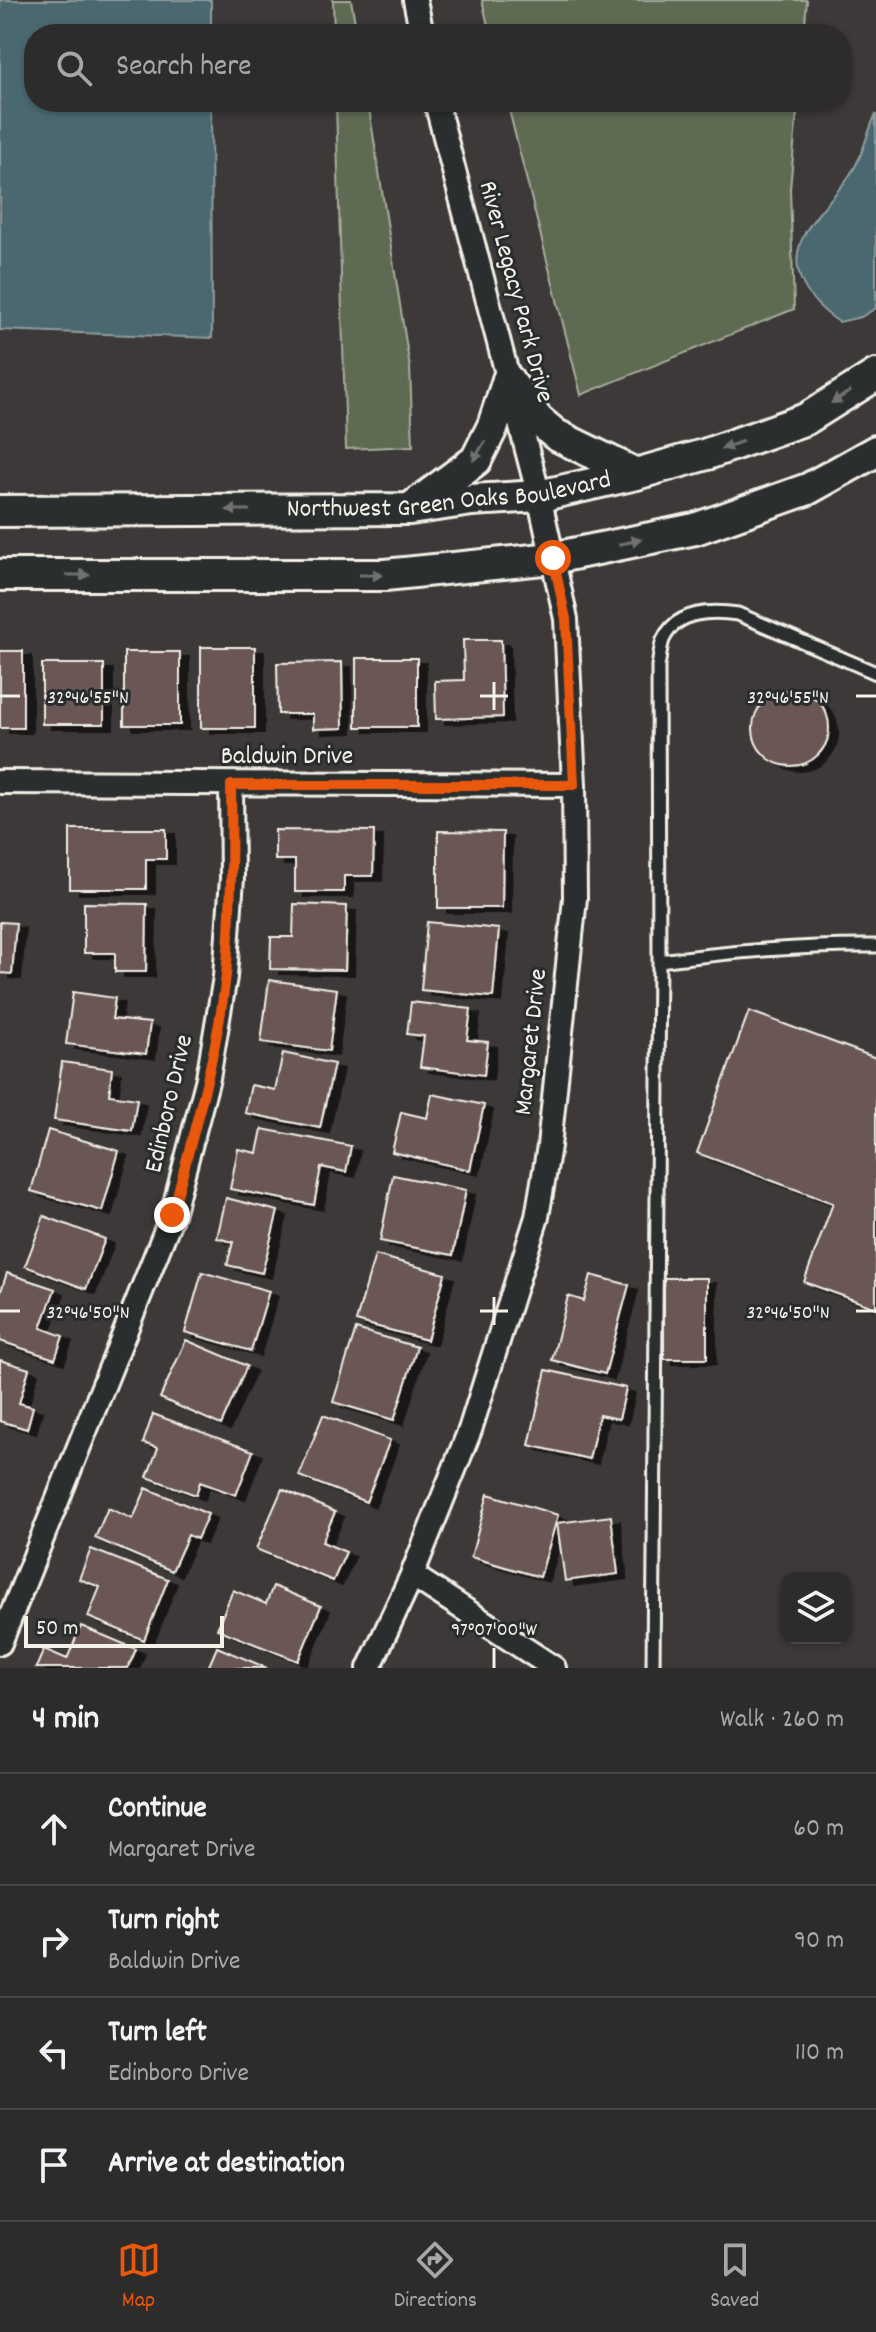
<!DOCTYPE html>
<html lang="en">
<head>
<meta charset="utf-8">
<style>
  :root { --surface:#2e2b2b; --page:#363333; --text:#f1f3f6; --muted:#a7a7a9; --line:#494747; --accent:#ea580c }
  body { margin:0; font-family:Dekko,sans-serif; background:var(--page); color:var(--text) }
  .controls { position:absolute; right:24px; bottom:24px; display:grid; overflow:hidden; border-radius:16px; box-shadow:0 2px 6px #0004 }
  .controls button { width:72px; height:72px; display:grid; place-items:center; padding:0; border:0; border-bottom:2px solid var(--line); background:var(--surface); color:var(--text); font:40px sans-serif }
  .scale { position:absolute; left:24px; bottom:20px; width:200px; box-sizing:border-box; padding-left:8px; border:4px solid #f4f1e8; border-top:0; font-size:22px; line-height:28px; white-space:nowrap; color:#f4f1e8; -webkit-text-stroke:6px #2a2d2e; paint-order:stroke }
  .stop { position:absolute; width:24px; height:24px; margin:-18px; border:6px solid #ea580c; border-radius:50%; background:#fff }
  .stop.end { background:#ea580c; border-color:#fff; box-shadow:0 2px 8px #0008 }
  .list { margin:0; padding:0; list-style:none }
  h2 { display:flex; justify-content:space-between; align-items:center; height:104px; margin:0; padding:0 32px; font-size:34px }
  h2 small { font-size:26px; font-weight:400; color:var(--muted) }
  .list li { display:grid; grid-template-columns:52px 1fr auto; gap:24px; align-items:center; box-sizing:border-box; height:112px; padding:0 32px; border-top:2px solid var(--line) }
  .list b { display:block; font-size:30px; white-space:nowrap }
  .list p { margin:0; font-size:26px; white-space:nowrap; color:var(--muted) }
  .list em { font-size:26px; font-style:normal; color:var(--muted) }
  .icon { flex:none; width:44px; height:44px; fill:none; stroke:currentColor; stroke-width:2; stroke-linecap:round; stroke-linejoin:round }
  .map { position:relative; flex:none; width:876px; height:1668px; overflow:hidden }
  .search { position:absolute; background:var(--surface); box-shadow:0 2px 6px #0004; left:24px; right:24px; top:24px; height:88px; display:flex; align-items:center; gap:20px; box-sizing:border-box; padding:0 28px; border-radius:32px; color:var(--muted); font-size:30px }
  .sheet { height:552px; background:var(--surface) }
  nav { display:flex; justify-content:space-around; align-items:center; box-sizing:border-box; height:112px; border-top:2px solid var(--line); background:var(--surface); font-size:22px; color:var(--muted) }
  nav a { display:grid; justify-items:center; gap:4px }
  nav .on { color:var(--accent) }
  .map>svg:first-child { display:block }
  .green { fill:#5e6b53; stroke:#a9ae9e; stroke-width:2 }
  .water { fill:#4b676f; stroke:#8f9e9f; stroke-width:2 }
  .building { fill:#695654; stroke:#f4f1e8; stroke-width:2; filter:url(#shadow) }
  .lines { fill:none; stroke-linecap:round; stroke-linejoin:round }
  .service-casing { stroke:#f4f1e8; stroke-width:17 }
  .minor-casing { stroke:#f4f1e8; stroke-width:28 }
  .secondary-casing { stroke:#f4f1e8; stroke-width:36 }
  .service { stroke:#2a2d2e; stroke-width:11 }
  .minor { stroke:#2a2d2e; stroke-width:22 }
  .secondary { stroke:#2a2d2e; stroke-width:30 }
  .oneway { fill:#71726f }
  .route { stroke:#ea580c; stroke-width:10 }
  .ticks { fill:none; stroke:#f4f1e8; stroke-width:3 }
  .labels { text-anchor:middle; dominant-baseline:central; stroke-width:6; stroke-linejoin:round; paint-order:stroke }
  .street-label { font-size:26px; fill:#f4f1e8; stroke:#2a2d2e }
  .ticks-label { font-size:20px; text-anchor:middle; fill:#f4f1e8; stroke:#2a2d2e; stroke-width:6; stroke-linejoin:round; paint-order:stroke }
</style>
</head>
<body>
<div class="map">
<svg width="876" height="1668" viewBox="0 0 876 1668">
  <defs>
    <filter id="shadow"><feDropShadow dx="9" dy="5" stdDeviation="0" flood-color="#0009"/></filter>
  </defs>
  <rect width="100%" height="100%" fill="#3d3939"/>
  <filter id="ink" filterUnits="userSpaceOnUse"><feTurbulence type="fractalNoise" baseFrequency=".0125" numOctaves="2"/><feDisplacementMap in="SourceGraphic" scale="16" xChannelSelector="R" yChannelSelector="G"/><feConvolveMatrix kernelMatrix="1 2 1 2 8 2 1 2 1" color-interpolation-filters="sRGB"/></filter>
  <g filter="url(#ink)">
    <path class="green" d="M333,0H351L357,34H334Z
      M482,0H807L804,34H490Z
      M336,102H368L410,368L413,446L346,449Z
      M507,102H798L790,189L794,309L581,395Z"/>
    <path class="water" d="M0,0H211V34H34V102H211L212,338L0,330Z
      M876,114V308L861,317L839,322C810,303 785,271 804,235C815,213 836,196 849,176C863,158 866,134 876,114Z"/>
    <path class="building" d="M463,640H501L503,717L436,719L435,681L464,680Z
      M201,647H255V728H201Z
      M0,651H23V728H0Z
      M124,652H180V725H124Z
      M356,658H417V727H356Z
      M342,662L343,728L313,729V714H278L277,663Z
      M42,664H104V724H42Z
      M753 728a38 38 0 1 1 76 0a38 38 0 1 1-76 0Z
      M70,829H166V859H146V889H70Z
      M275,830L374,831L373,876H344V892H295V860H275Z
      M438,831L503,832L502,908H438Z
      M84,903L147,904L146,972H115V953H84Z
      M294,904L347,906L345,970L270,969L271,937H293Z
      M0,922L16,923L12,974L0,973Z
      M427,922L499,929L493,997L421,990Z
      M269,980L337,989L329,1051L261,1042Z
      M73,992L115,998L112,1019L150,1023L146,1054L66,1044Z
      M411,1002L471,1009L467,1040L488,1042L484,1075L420,1067L424,1036L407,1034Z
      M749,1011L876,1058V1308L804,1282L833,1203L697,1153Z
      M283,1053L334,1064L320,1128L245,1113L251,1085L275,1090Z
      M62,1062L112,1069L109,1095L137,1099L132,1131L54,1120Z
      M432,1094L484,1105L470,1170L392,1152L401,1112L427,1118Z
      M262,1129L351,1146L346,1172L321,1167L314,1205L230,1189L238,1149L257,1153Z
      M48,1130L119,1151L102,1211L31,1191Z
      M393,1175L466,1190L453,1255L380,1241Z
      M226,1198L278,1211L262,1273L227,1265L233,1242L217,1238Z
      M44,1216L105,1239L86,1289L25,1266Z
      M375,1255L445,1274L427,1340L356,1321Z
      M202,1272L269,1291L251,1351L185,1332Z
      M7,1273L55,1289L41,1328L63,1336L55,1359L0,1341V1294Z
      M591,1275L629,1285L605,1374L552,1360L568,1296L584,1301Z
      M664,1278H707V1359H664Z
      M356,1329L417,1347L394,1420L333,1402Z
      M186,1340L247,1366L221,1425L160,1398Z
      M0,1360L29,1369L19,1403L33,1407L27,1429L0,1421Z
      M546,1370L626,1388L619,1419L599,1415L589,1459L529,1445Z
      M153,1414L253,1451L236,1495L200,1482L196,1495L147,1477L158,1448L143,1443Z
      M323,1415L390,1440L366,1502L299,1476Z
      M146,1488L208,1514L197,1539L188,1535L172,1571L95,1538L108,1508L133,1519Z
      M282,1489L335,1512L322,1542L346,1552L333,1581L256,1549Z
      M488,1494L558,1515L540,1577L471,1557Z
      M611,1516L618,1574L565,1581L557,1523Z
      M91,1549L168,1579L144,1640L88,1617L100,1587L79,1579Z
      M273,1586L321,1606L298,1661L217,1629L233,1590L266,1604Z
      M81,1626L136,1649L128,1668H36L44,1649L67,1659Z
      M217,1647L267,1668H208Z"/>
    <g class="lines">
      <g class="service-casing">
        <path id="service" d="M659,961L658,666C660,658 660,648 663,640C677,610 711,610 738,614L876,673
          M653,1668L659,961C732,952 803,945 876,946"/>
      </g>
      <g class="minor-casing">
        <path id="minor" d="M415,0L422,34
          M0,782L574,785
          M412,1575L554,1668
          M0,1643L172,1215L208,1078L225,977L232,878L231,785
          M369,1668L412,1575L470,1430L537,1217L549,1146L575,898L574,785L566,619L539,496L436,102"/>
      </g>
      <g class="secondary-casing">
        <g id="secondary">
          <path d="M508,380L538,420L556,435L636,474"/>
          <path d="M415,505L476,460L493,426L508,380"/>
          <path id="s1" d="M0,511L410,509L472,500L539,496L636,474L707,454L806,419L876,375"/>
          <path d="M0,575H385L553,558L695,529L808,489L876,451"/>
        </g>
      </g>
      <use href="#service" class="service"/>
      <use href="#minor" class="minor"/>
      <use href="#secondary" class="secondary"/>
    </g>
    <defs><path id="oneway-solid" d="M-6-.8H1V-3.2L6.5 0L1 3.2V.8H-6Z" transform="scale(2)"/></defs>
    <g class="oneway">
      <use href="#oneway-solid" transform="translate(841 397) rotate(148)"/>
      <use href="#oneway-solid" transform="translate(732 445) rotate(161)"/>
      <use href="#oneway-solid" transform="translate(479 451) rotate(121)"/>
      <use href="#oneway-solid" transform="translate(238 510) rotate(180)"/>
      <use href="#oneway-solid" transform="translate(630 542) rotate(-12)"/>
      <use href="#oneway-solid" transform="translate(78 575)"/>
      <use href="#oneway-solid" transform="translate(371 575)"/>
    </g>
  </g>
  <g class="lines" filter="url(#ink)">
    <path class="route" d="M172,1215C192,1136 217,1057 226,975C232,912 232,849 231,785H574L566,619L553,558"/>
  </g>
  <path class="ticks" d="M494,682V710M0,696H20M480,696H508M856,696H876M494,1297V1325M0,1311H20M480,1311H508M856,1311H876M494,1648V1668"/>
  <g class="labels">
    <g class="street-label">
      <text transform="translate(515 292) rotate(75)">River Legacy Park Drive</text>
      <text stroke="none"><textPath href="#s1" startOffset="450">Northwest Green Oaks Boulevard</textPath></text>
      <text x="287" y="757">Baldwin Drive</text>
      <text transform="translate(532 1042) rotate(-84)">Margaret Drive</text>
      <text transform="translate(170 1104) rotate(-77)">Edinboro Drive</text>
    </g>
  </g>
  <g class="ticks-label">
    <text x="88" y="703">32°46'55"N</text>
    <text x="788" y="703">32°46'55"N</text>
    <text x="88" y="1318">32°46'50"N</text>
    <text x="788" y="1318">32°46'50"N</text>
    <text x="494" y="1635">97°07'00"W</text>
  </g>
</svg>
<div class="controls">
<button><svg class="icon" aria-label="layers" viewBox="0 0 24 24"><path d="M12 4l9 5-9 5-9-5zM3 14l9 5 9-5"/></svg></button>
</div>
<div class="scale">50 m</div>
<div class="stop" style="left:553px;top:558px"></div>
<div class="stop end" style="left:172px;top:1215px"></div>
<div class="search"><svg class="icon" aria-label="search" viewBox="0 0 24 24"><circle cx="10" cy="10" r="6"/><path d="M15 15l6 6"/></svg>Search here</div>
</div>
<section class="sheet">
<h2>4 min<small>Walk · 260 m</small></h2>
<ul class="list">
<li><svg class="icon" aria-label="ahead" viewBox="0 0 24 24"><path d="M12 20V5M6 11l6-6 6 6"/></svg><div><b>Continue</b><p>Margaret Drive</p></div><em>60 m</em></li>
<li><svg class="icon" aria-label="right" viewBox="0 0 24 24"><path d="M7 20v-9h11M14 6l5 5-5 5"/></svg><div><b>Turn right</b><p>Baldwin Drive</p></div><em>90 m</em></li>
<li><svg class="icon" aria-label="left" viewBox="0 0 24 24"><path d="M17 20v-9H6M10 6l-5 5 5 5"/></svg><div><b>Turn left</b><p>Edinboro Drive</p></div><em>110 m</em></li>
<li><svg class="icon" aria-label="arrive" viewBox="0 0 24 24"><path d="M6 21V4h12l-3 4 3 4H6"/></svg><div><b>Arrive at destination</b></div></li>
</ul>
</section>
<nav>
<a class="on"><svg class="icon" aria-label="map" viewBox="0 0 24 24"><path d="M3 6l6-2 6 2 6-2v14l-6 2-6-2-6 2zM9 4v14M15 6v14"/></svg>Map</a>
<a><svg class="icon" aria-label="directions" viewBox="0 0 24 24"><path d="M12 3l9 9-9 9-9-9zM9 14v-3h6M13 9l2 2-2 2"/></svg>Directions</a>
<a><svg class="icon" aria-label="saved" viewBox="0 0 24 24"><path d="M7 4h10v16l-5-4-5 4z"/></svg>Saved</a>
</nav>
</body>
</html>
